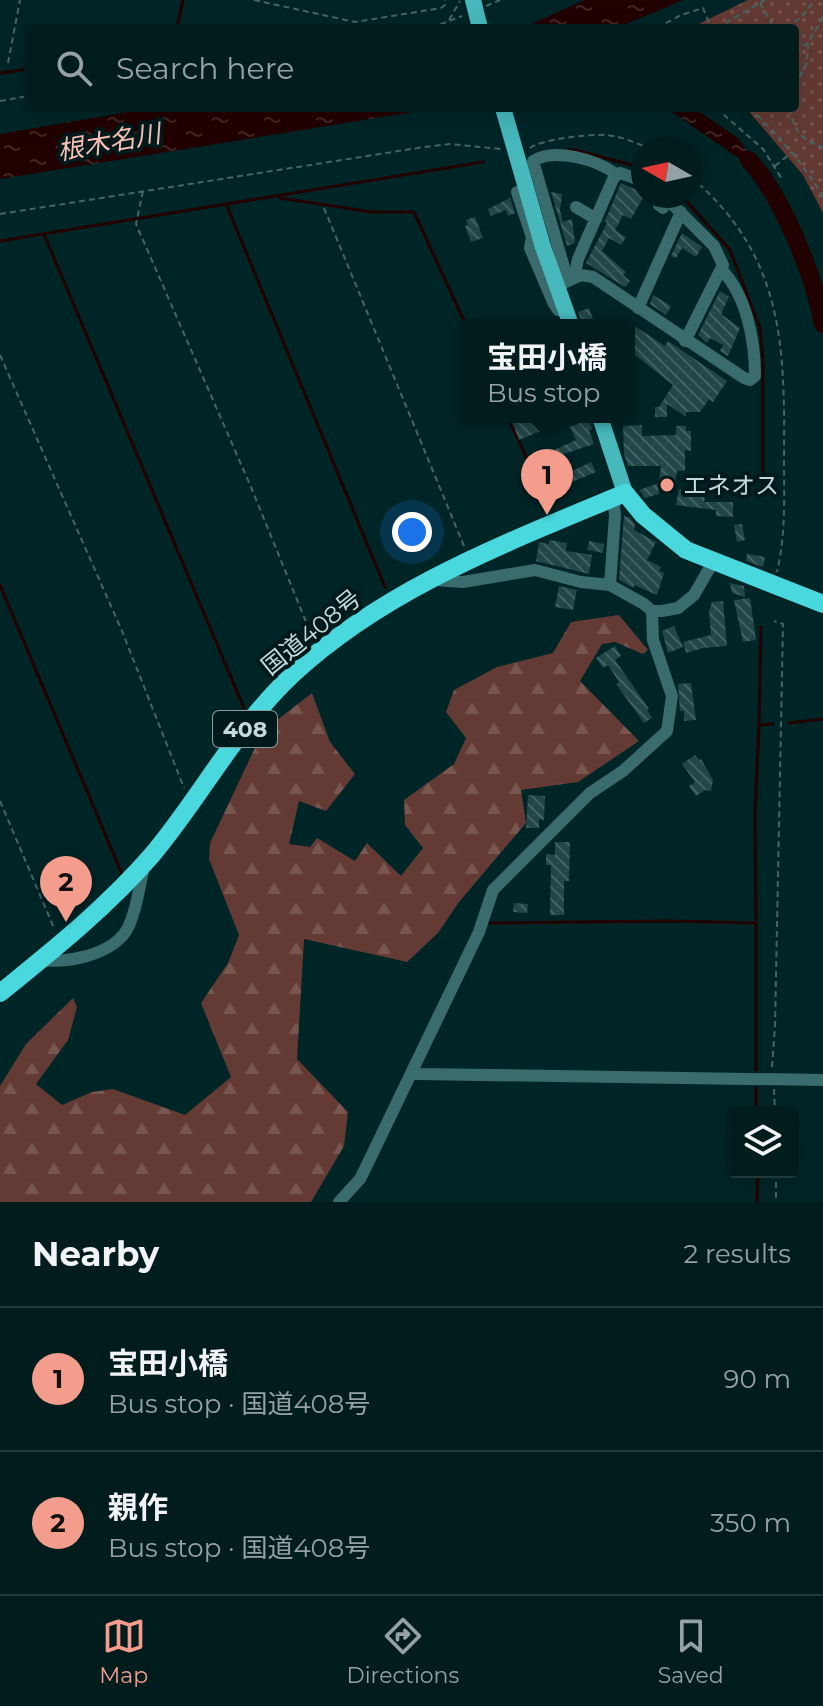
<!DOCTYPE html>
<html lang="en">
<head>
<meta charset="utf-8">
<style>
  :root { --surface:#001c1d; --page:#0e292a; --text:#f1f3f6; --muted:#95a1a4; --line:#223a3b; --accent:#f49d8d }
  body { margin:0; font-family:Montserrat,"Noto Sans JP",sans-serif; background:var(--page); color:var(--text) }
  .controls { position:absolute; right:24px; bottom:24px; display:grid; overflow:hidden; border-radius:8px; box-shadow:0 8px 32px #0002 }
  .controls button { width:72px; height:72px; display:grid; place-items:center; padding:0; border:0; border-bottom:2px solid var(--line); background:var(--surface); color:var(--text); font:40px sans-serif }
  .compass { position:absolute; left:631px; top:136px; width:72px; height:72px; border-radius:50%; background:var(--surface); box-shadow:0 8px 32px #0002; rotate:279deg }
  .you { position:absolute; left:412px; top:532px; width:28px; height:28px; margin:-20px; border:6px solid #fff; border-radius:50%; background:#1a73e8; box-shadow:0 0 0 12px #1a73e833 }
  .badge { display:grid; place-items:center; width:52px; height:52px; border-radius:50%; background:var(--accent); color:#111; font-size:26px; font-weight:700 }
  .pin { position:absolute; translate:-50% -66px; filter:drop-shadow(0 2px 4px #0008) }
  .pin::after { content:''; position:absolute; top:42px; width:28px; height:24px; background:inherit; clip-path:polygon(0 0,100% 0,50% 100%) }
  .popup { position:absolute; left:459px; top:319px; width:176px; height:104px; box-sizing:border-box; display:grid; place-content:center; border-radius:8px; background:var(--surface); filter:drop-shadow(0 2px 6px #0005); font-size:26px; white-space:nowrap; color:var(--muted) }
  .popup b { font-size:30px; color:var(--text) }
  .popup::after { content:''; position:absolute; left:50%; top:100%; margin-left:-16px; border:16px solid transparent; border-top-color:var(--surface) }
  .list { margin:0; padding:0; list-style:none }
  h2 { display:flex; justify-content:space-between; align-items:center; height:104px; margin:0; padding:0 32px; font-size:34px }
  h2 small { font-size:26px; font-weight:400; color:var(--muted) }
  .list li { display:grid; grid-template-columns:52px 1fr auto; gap:24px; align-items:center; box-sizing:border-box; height:144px; padding:0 32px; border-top:2px solid var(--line) }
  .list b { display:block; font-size:30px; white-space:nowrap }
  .list p { margin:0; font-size:26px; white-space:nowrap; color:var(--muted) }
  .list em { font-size:26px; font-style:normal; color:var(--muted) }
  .icon { flex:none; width:44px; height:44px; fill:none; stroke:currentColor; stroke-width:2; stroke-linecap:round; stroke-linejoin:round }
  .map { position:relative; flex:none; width:823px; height:1202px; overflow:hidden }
  .search { position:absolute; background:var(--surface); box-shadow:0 8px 32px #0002; left:24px; right:24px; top:24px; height:88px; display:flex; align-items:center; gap:20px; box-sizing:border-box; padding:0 28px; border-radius:8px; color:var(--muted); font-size:30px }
  .sheet { height:392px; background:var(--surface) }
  nav { display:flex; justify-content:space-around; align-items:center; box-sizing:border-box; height:112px; border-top:2px solid var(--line); background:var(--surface); font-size:22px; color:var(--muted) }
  nav a { display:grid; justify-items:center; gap:4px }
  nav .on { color:var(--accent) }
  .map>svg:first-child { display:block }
  .grass { fill:url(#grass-dots) }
  .forest { fill:url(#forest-firs) }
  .water { fill:url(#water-ripples) }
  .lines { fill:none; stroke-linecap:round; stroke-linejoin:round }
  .stream { stroke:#220201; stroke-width:3 }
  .river { stroke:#220201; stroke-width:18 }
  .building { fill:url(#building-back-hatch) }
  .path { stroke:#466566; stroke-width:2; stroke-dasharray:6 4; stroke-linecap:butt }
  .minor { stroke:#3a6c6d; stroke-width:12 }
  .major { stroke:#47b9bd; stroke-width:16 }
  .highway { stroke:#49d8dd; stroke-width:18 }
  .major-bridge { stroke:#47b9bd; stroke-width:16 }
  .poi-dot { fill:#f49d8d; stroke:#001a1c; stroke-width:3 }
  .labels { text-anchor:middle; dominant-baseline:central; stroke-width:8; stroke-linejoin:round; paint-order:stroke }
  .shield { fill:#001a1c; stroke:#8aa0a0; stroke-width:2 }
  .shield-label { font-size:22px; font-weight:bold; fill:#c5d9d9 }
  .poi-label { font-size:24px; fill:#c5d9d9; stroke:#001a1c; text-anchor:start }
  .street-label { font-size:24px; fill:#c5d9d9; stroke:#001a1c }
  .water-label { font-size:26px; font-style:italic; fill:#ffc2b7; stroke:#001a1c }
</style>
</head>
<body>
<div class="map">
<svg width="823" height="1202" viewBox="0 0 823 1202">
  <defs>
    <pattern id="grass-dots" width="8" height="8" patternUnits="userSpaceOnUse" patternTransform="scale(2)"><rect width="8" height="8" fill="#633a33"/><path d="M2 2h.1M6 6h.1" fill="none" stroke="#785650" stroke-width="1.8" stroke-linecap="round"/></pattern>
    <pattern id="forest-firs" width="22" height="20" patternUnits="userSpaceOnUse" patternTransform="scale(2)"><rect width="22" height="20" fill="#643b34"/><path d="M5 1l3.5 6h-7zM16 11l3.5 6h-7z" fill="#795751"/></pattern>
    <pattern id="water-ripples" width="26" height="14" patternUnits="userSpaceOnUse" patternTransform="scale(2)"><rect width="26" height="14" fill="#220201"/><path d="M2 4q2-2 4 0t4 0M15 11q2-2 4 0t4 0" fill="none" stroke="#412625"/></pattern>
    <pattern id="building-back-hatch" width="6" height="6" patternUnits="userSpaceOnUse" patternTransform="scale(2)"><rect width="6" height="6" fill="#224749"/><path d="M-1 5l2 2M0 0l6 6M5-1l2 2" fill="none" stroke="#416163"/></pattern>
  </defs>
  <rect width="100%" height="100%" fill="#002527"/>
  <path class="grass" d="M748,0H823V213L803,175L746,108H795V28H690Z"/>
  <path class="forest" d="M619,615L648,650L643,654L615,642L602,644L580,681L639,741L578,782L521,790L526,823L459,902L438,933L407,962L304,939L297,1059L348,1112L344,1146L311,1202H0V1086L26,1044L73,998L77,1007L68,1040L36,1084L62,1105L92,1092L113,1089L185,1115L231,1077L201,1003L228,963L239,935L209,859L210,843L263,731L312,693L330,742L355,774L326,811L299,801L289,844L310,847L317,838L355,861L367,843L401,876L423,848L405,825L404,800L454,764L466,738L446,712L454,690L497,667L553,653L571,622Z"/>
  <path class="water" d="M584,0H683L617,28H523Z
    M152,108H437L0,179V134Z
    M659,108H694L738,138L764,176L675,114Z"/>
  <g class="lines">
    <path class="stream" d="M177,28L183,0
      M295,28L307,26
      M0,73L28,69
      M565,150H575L643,168
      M682,196L730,250L760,328L763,359V484
      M280,198L372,212H414L466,325
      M227,206L385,587
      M44,234L244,708
      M0,241L483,162
      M508,417L549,507
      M0,585L122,874
      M789,723L823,719
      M759,724L761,627
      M489,923L669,921L756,923L755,813L759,725L773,724
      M756,923V1070
      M756,1112V1088
      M757,1202L758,1172"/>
    <path class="river" d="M749,160C782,196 814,275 823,324"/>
  </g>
  <path class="building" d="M621,183L643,193V198L631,219L623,215L615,230L626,237L621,245L609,238L602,251L626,272L623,275L630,281L625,287L586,263L607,223L605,221Z
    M551,192L562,194L560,210L563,222L572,219L575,243L567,246Z
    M510,198L515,213L508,216L506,210L491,216L488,209Z
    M475,217L483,238L471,242L465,226L468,225L466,220Z
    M682,233L702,247L696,257L682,248L676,258L671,256Z
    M720,291L729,297L721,314L740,328L728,356L720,351L723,345L710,338L707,343L698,335Z
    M653,295L671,306L666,315L650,304Z
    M589,308L595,325H583L578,312Z
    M633,325L665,346L668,341L727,381L713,402L709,399L700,412H686V417L667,404V417H655V407H659L673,385L629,350V330Z
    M510,417H541L546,429L519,440Z
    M589,419L592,429L589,430L594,444L564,454L570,472L591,462L596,472L560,487L547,453L576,440L570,427Z
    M642,425V436L676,435V426H686V431H691V451L685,450V471H677L674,490H658L659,494L645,498L639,490L659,483L661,466H628L624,454L623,426Z
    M679,489L706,493L704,502H733V517L716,516V510L676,505Z
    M624,516L630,518L635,524L634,530L656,542L647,560L661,567L659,571L664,573L657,595L634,585V588L619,580Z
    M742,524L745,540L737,542L734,525Z
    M549,540L567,543L566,551L592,555L589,574L536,561L539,542L549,544Z
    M589,541L604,544L603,553L587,550Z
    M747,554L765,557L763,567L746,561Z
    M730,583L744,586L745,597L732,593Z
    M559,586L577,590L573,610L555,607Z
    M750,598L756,640L743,642L734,600Z
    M723,601L727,646L703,648L686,653L683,642L711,635L709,611L712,602Z
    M674,626L683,647L668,653L662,631Z
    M615,646L621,656L615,660L649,709L647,710L652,718L644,723L616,684L619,682L608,665L603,668L596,658Z
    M691,683L696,720L684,721V711H680L678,684Z
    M695,755L699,760L701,759L713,780L711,791L705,790L696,796L689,786L695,782L682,764Z
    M528,795L545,796L544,820L539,819V828H526Z
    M555,842H570L569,881H564V915H550L551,865H546V854L555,855Z
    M514,903L528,904L527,913L513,912Z"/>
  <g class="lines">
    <path class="path" d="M254,0L355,22L441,8L445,5V0
      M760,3L774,28C797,25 801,18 815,0
      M486,6L500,0
      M449,20L460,1
      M431,28L462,16
      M657,28L681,15L703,8L711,28
      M717,28L765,0
      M795,51L808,43
      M8,63L20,0
      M795,86L807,63L808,43L823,17
      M0,101L28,96
      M716,108L763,149L782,179
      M750,108C778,135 804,164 823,197
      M790,108C793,130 802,141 823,147
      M530,148C542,139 589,134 605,135C620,136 634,142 648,148
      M775,166L791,153
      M691,177C783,255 785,344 784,456C784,495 786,534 777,572
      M143,191L136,224L251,487L313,639
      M324,208L464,546
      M0,214L424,147L450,144L501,149
      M0,355L122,631L184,788
      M0,801L54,928
      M772,1067L775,1026L783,624L774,621
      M774,1089L775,1112
      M776,1172V1202"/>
    <path class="minor" d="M517,192L532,237L530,248L553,302L558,310L566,311
      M576,207L596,219
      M663,208L659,205L664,196L714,246L723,265L685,341
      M574,278L578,259L614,177L620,173L643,181
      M568,281L533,161C555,147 597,160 616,174
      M557,286L581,275L593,277L744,378L750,380L755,376C755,341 747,297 722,270
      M638,308L681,212
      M435,580L463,582L535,570L581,582L610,585L644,604L652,611H662L678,608L694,595L713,562
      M610,585L615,515L613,498
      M41,960C67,963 106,956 124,934C135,920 140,884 144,866
      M412,1071L417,1074L823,1080
      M339,1202L360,1179L366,1167L479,932L493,890L590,793L623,771L667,731L672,696L653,640L652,611"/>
    <path class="major" d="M543,247L571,325
      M600,417L625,493"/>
    <path class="highway" d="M0,993C53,950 107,907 152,855C201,797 237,726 293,674C387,587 509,542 625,493L643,515L686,550L823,604"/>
    <path class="major-bridge" d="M473,0L480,28
      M503,108L543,247"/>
  </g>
  <circle class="poi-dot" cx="667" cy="485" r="8"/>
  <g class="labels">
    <rect class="shield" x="213" y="711" width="64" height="36" rx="6"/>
    <g class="shield-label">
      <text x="245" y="729">408</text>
    </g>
    <g class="poi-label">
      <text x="683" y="485">エネオス</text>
    </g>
    <g class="street-label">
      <text transform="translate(311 632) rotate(-39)">国道408号</text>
    </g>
    <g class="water-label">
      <text transform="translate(109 142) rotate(-10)">根木名川</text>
    </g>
  </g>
</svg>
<div class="controls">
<button><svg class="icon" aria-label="layers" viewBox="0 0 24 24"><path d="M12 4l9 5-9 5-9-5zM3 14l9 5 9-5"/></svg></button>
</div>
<svg class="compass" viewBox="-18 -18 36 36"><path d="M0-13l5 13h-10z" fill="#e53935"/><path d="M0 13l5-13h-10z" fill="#95a1a4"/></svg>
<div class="you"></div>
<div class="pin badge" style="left:547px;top:515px">1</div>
<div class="popup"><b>宝田小橋</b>Bus stop</div>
<div class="pin badge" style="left:66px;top:922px">2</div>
<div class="search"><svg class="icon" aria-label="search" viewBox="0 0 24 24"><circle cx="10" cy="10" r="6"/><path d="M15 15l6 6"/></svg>Search here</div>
</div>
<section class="sheet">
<h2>Nearby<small>2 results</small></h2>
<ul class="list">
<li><span class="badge">1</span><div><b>宝田小橋</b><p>Bus stop · 国道408号</p></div><em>90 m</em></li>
<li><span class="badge">2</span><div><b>親作</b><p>Bus stop · 国道408号</p></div><em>350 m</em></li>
</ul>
</section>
<nav>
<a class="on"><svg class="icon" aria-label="map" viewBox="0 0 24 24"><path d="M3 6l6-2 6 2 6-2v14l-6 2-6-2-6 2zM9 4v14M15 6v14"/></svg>Map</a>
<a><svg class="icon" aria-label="directions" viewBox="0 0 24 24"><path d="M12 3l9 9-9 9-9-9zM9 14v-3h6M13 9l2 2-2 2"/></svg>Directions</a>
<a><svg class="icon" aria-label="saved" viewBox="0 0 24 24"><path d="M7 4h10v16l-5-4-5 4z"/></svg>Saved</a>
</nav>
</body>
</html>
